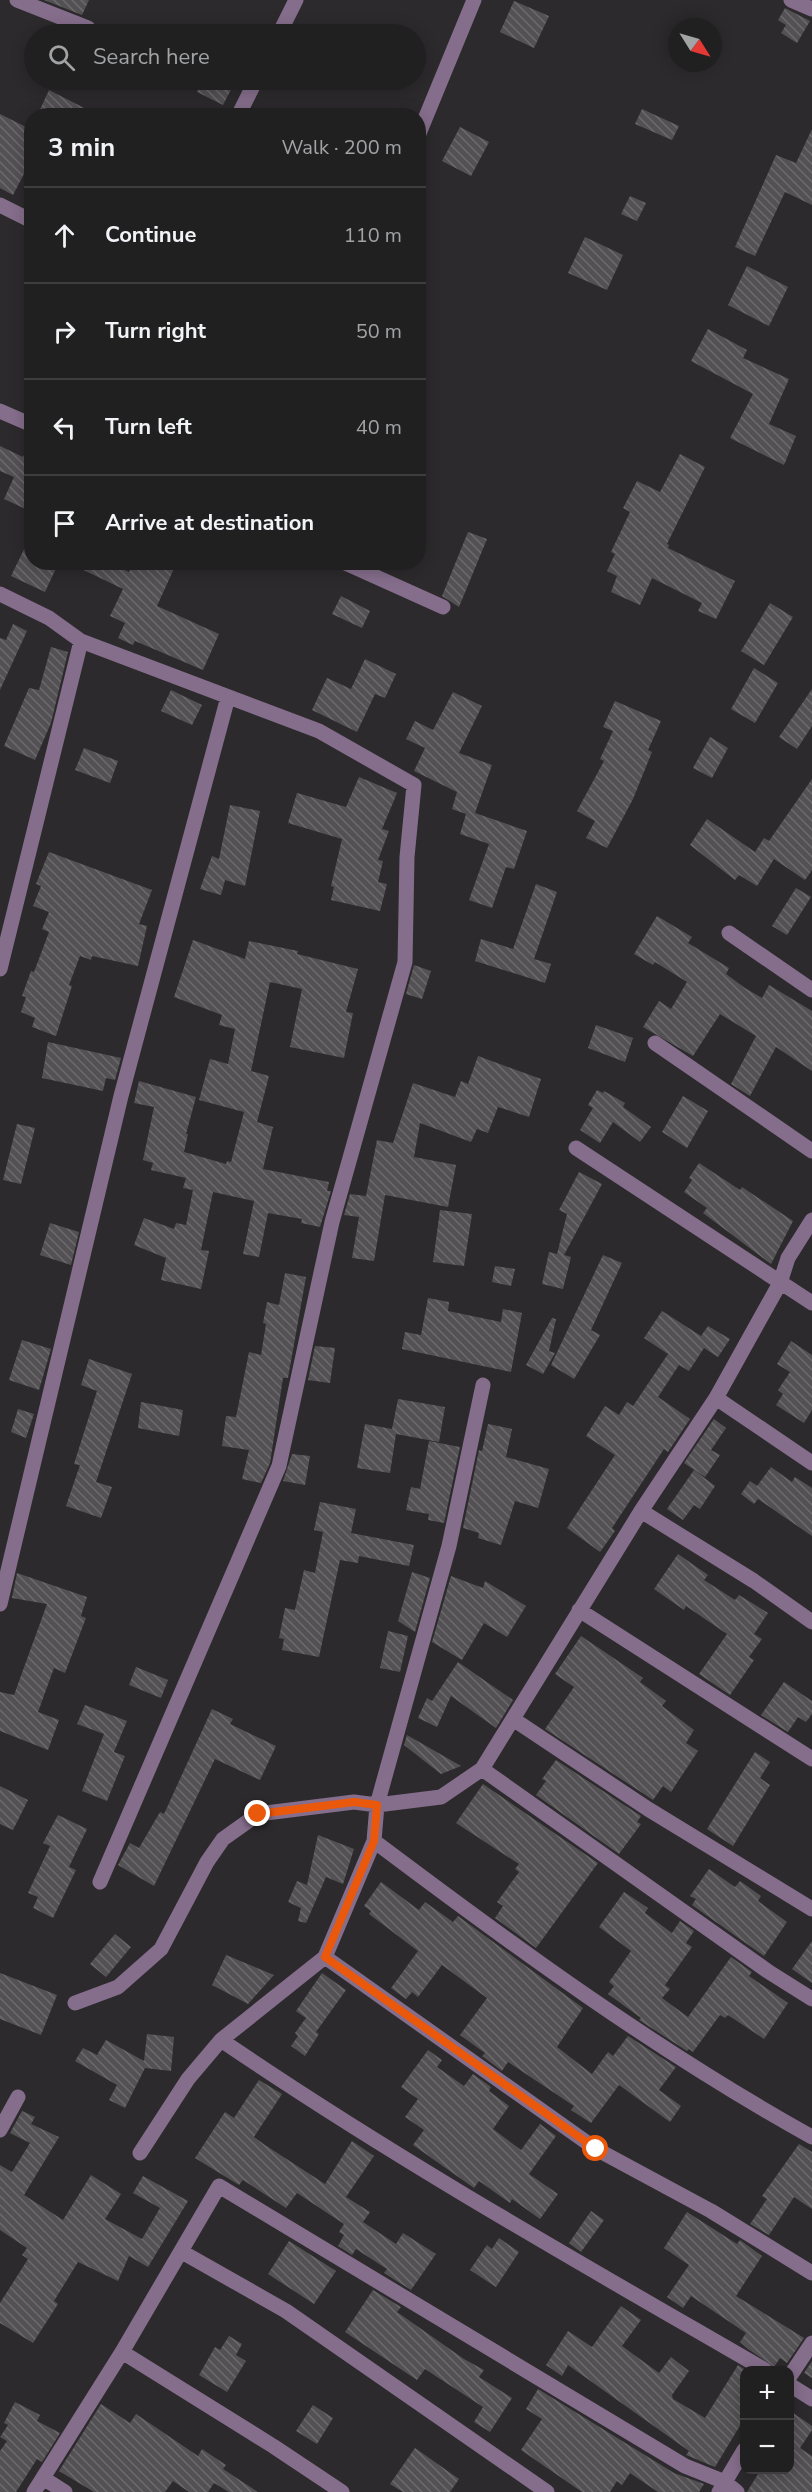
<!DOCTYPE html>
<html lang="en">
<head>
<meta charset="utf-8">
<style>
  :root { --surface:#212021; --page:#2d2d2e; --text:#f1f3f6; --muted:#a2a3a5; --line:#3e3e3f }
  body { margin:0; font-family:"Nunito Sans",sans-serif; background:var(--page); color:var(--text) }
  .controls { position:absolute; right:18px; bottom:18px; display:grid; overflow:hidden; border-radius:12px; box-shadow:0 3px 15px #0003 }
  .controls button { width:54px; height:54px; display:grid; place-items:center; padding:0; border:0; border-bottom:2px solid var(--line); background:var(--surface); color:var(--text); font:30px sans-serif }
  .compass { position:absolute; left:668px; top:18px; width:54px; height:54px; border-radius:50%; background:var(--surface); box-shadow:0 3px 15px #0003; rotate:127deg }
  .stop { position:absolute; width:18px; height:18px; margin:-14px; border:4px solid #ea580c; border-radius:50%; background:#fff }
  .stop.end { background:#ea580c; border-color:#fff; box-shadow:0 2px 6px #0008 }
  .list { margin:0; padding:0; list-style:none }
  h2 { display:flex; justify-content:space-between; align-items:center; height:78px; margin:0; padding:0 24px; font-size:26px }
  h2 small { font-size:20px; font-weight:400; color:var(--muted) }
  .list li { display:grid; grid-template-columns:39px 1fr auto; gap:18px; align-items:center; box-sizing:border-box; height:96px; padding:0 24px; border-top:2px solid var(--line) }
  .list b { display:block; font-size:22px; white-space:nowrap }
  .list em { font-size:20px; font-style:normal; color:var(--muted) }
  .icon { flex:none; width:33px; height:33px; fill:none; stroke:currentColor; stroke-width:2; stroke-linecap:round; stroke-linejoin:round }
  .map { position:relative; flex:none; width:812px; height:2492px; overflow:hidden }
  .search { position:absolute; background:var(--surface); box-shadow:0 3px 15px #0003; left:24px; top:24px; width:402px; height:66px; display:flex; align-items:center; gap:15px; box-sizing:border-box; padding:0 21px; border-radius:33px; color:var(--muted); font-size:22px }
  .panel { position:absolute; background:var(--surface); box-shadow:0 3px 15px #0003; left:24px; top:108px; width:402px; height:462px; border-radius:24px }
  .map>svg:first-child { display:block }
  .building { fill:url(#building-back-hatch) }
  .lines { fill:none; stroke-linecap:round; stroke-linejoin:round }
  .minor { stroke:#856e8c; stroke-width:15 }
  .route { stroke:#ea580c; stroke-width:8 }
</style>
</head>
<body>
<div class="map">
<svg width="812" height="2492" viewBox="0 0 812 2492">
  <defs>
    <pattern id="building-back-hatch" width="6" height="6" patternUnits="userSpaceOnUse" patternTransform="scale(1.5)"><rect width="6" height="6" fill="#535154"/><path d="M-1 5l2 2M0 0l6 6M5-1l2 2" fill="none" stroke="#6c6a6d"/></pattern>
  </defs>
  <rect width="100%" height="100%" fill="#2c2a2c"/>
  <path class="building" d="M44,0H89L82,15Z
    M514,1L549,16L534,48L500,32Z
    M785,8L810,21L797,43L781,33L786,25L778,20Z
    M203,80H236L223,105L197,92Z
    M49,90L100,116H37Z
    M642,109L679,126L672,140L635,124Z
    M0,114L32,130V170L27,168L13,195L0,188Z
    M460,127L489,142L471,176L442,161Z
    M812,129V205L785,192L755,256L735,247L776,155L796,163Z
    M630,196L646,203L637,221L621,214Z
    M585,237L623,255L607,290L568,273Z
    M747,266L788,287L769,326L728,305Z
    M708,329L747,350L743,358L789,379L769,424L796,436L784,465L730,438L753,394L691,361Z
    M32,440V512L4,499L14,477L0,471V446L23,457Z
    M680,454L705,467L667,544L669,545L668,548L735,581L716,619L698,611L702,603L652,578L640,605L611,592L617,576L607,571L615,554L611,552L630,512L623,508L637,481L660,492Z
    M468,532L487,539L459,607L442,596Z
    M32,533V562H59L45,592L11,576Z
    M67,562H108L129,572L134,562H177L157,606L219,634L203,670L135,641L133,645L118,638L125,623L110,616L123,589Z
    M341,596L370,611L362,628L332,614Z
    M770,603L793,617L764,665L741,651Z
    M13,624L27,631L0,690V638L6,640Z
    M51,647L68,652L51,723L35,760L4,746L29,688L39,690Z
    M365,659L396,674L385,698L375,694L357,732L312,710L327,678L351,689Z
    M754,668L778,683L755,723L731,709Z
    M812,689V726L797,749L779,737Z
    M171,690L202,705L192,725L161,711Z
    M453,692L482,706L459,753L492,765L475,813L527,831L514,869L506,867L492,908L469,900L489,844L460,834L466,814L452,809L457,792L414,771L425,748L406,739L415,721L433,730Z
    M615,701L661,721L648,750L652,752L633,799L607,848L586,838L595,821L577,811L604,761L600,759L613,731L603,727Z
    M710,737L728,748L712,778L693,768Z
    M84,748L118,761L110,783L75,770Z
    M359,777L397,793L382,829L389,831L378,860L383,861L378,882L387,884L380,911L331,900L334,887L331,886L342,839L288,823L297,793L346,807Z
    M812,779V870L805,880L774,859L757,886L739,875L735,880L690,845L707,819L755,852L764,838L769,841Z
    M230,805L260,811L245,886L225,880L221,895L200,889L212,856L219,859Z
    M49,852L152,890L139,924L147,926L138,966L92,956L91,960L80,956L69,985L72,986L56,1036L32,1027L35,1018L21,1012L26,997L22,996L31,971L34,972L49,932L42,929L49,912L33,906L41,886L36,884Z
    M536,884L557,892L534,959L551,964L545,983L475,961L481,939L513,949Z
    M796,888L811,897L787,935L772,926Z
    M657,916L692,937L688,943L729,968L726,974L745,988L762,998L769,985L812,1011V1071L776,1047L750,1096L731,1084L756,1036L720,1014L693,1056L643,1027L659,1001L671,1009L687,982L655,962L653,965L634,954Z
    M193,940L245,959L249,941L298,951L297,954L358,969L346,1012L353,1013L344,1058L290,1047L302,989L270,982L251,1071L269,1076L257,1122L273,1127L263,1169L329,1182L327,1191H331L320,1227L301,1223L302,1219L268,1213L259,1257L243,1254L254,1201L213,1192L201,1250L209,1251L201,1289L161,1280L166,1258L134,1245L144,1218L174,1229L176,1223L186,1225L193,1190L183,1188L186,1178L151,1170L153,1163L143,1160L154,1107L134,1103L139,1081L196,1097L186,1134H188L184,1152L226,1164L227,1161L231,1162L244,1112L199,1100L210,1059L228,1064L235,1029L219,1025L222,1015L174,997Z
    M414,965L431,971L422,999L406,994Z
    M596,1025L633,1038L625,1062L588,1048Z
    M48,1042L121,1058L115,1080L106,1078L103,1091L42,1078Z
    M478,1056L541,1079L529,1117L498,1107L488,1133L477,1129L471,1142L420,1123L414,1157L456,1165L448,1207L385,1195L374,1261L352,1258L359,1217L344,1215L350,1194L366,1196L377,1140L393,1143L413,1083L455,1097L461,1081L468,1084Z
    M597,1090L603,1093L604,1091L625,1103L623,1107L651,1127L640,1142L613,1122L600,1143L580,1130L593,1108L588,1105Z
    M683,1096L708,1111L687,1148L662,1132Z
    M17,1124L35,1128L21,1184L3,1180Z
    M699,1163L740,1190L742,1187L793,1221L771,1264L703,1213L707,1208L684,1192L692,1180L689,1178Z
    M579,1172L602,1184L564,1255L571,1257L563,1289L542,1284L549,1252L557,1254L567,1214L559,1210Z
    M440,1210L472,1214L464,1266L433,1262Z
    M50,1223L79,1232L71,1265L40,1255Z
    M603,1255L622,1263L591,1330L600,1335L574,1379L551,1365Z
    M495,1266L515,1269L511,1286L492,1282Z
    M285,1273L306,1277L288,1378H283L270,1463L261,1483L242,1479L249,1450L222,1446L226,1416L236,1417L249,1352L261,1355L266,1324L263,1323L267,1302L279,1305Z
    M428,1298L449,1302L448,1311L501,1322L503,1309L522,1313L511,1372L402,1349L405,1332L421,1335Z
    M662,1311L701,1336L708,1326L730,1339L718,1357L704,1348L689,1371L679,1365L658,1397L690,1419L668,1452L664,1449L612,1528L615,1531L600,1552L567,1528L615,1455L586,1436L605,1406L619,1415L627,1402L633,1406L668,1354L644,1338Z
    M552,1318L556,1319L549,1351L555,1353L543,1374L526,1365Z
    M22,1340L51,1349L39,1390L9,1380Z
    M791,1341L812,1355V1410L804,1423L776,1405L783,1394L778,1390L790,1372L777,1364Z
    M315,1346L335,1348L330,1383L308,1380Z
    M89,1359L132,1374L96,1482L112,1487L101,1518L66,1506L80,1465L74,1464L97,1391L81,1385Z
    M398,1399L445,1407L439,1442L396,1434L390,1473L357,1468L365,1424L392,1429Z
    M141,1402L183,1410L179,1436L138,1428Z
    M18,1409L34,1414L26,1438L11,1432Z
    M714,1419L726,1428L711,1450L720,1455L705,1477L684,1463Z
    M488,1424L512,1429L506,1457L549,1469L538,1508L515,1501L501,1545L478,1538L479,1533L463,1528L479,1450L482,1451Z
    M429,1441L460,1447L444,1523L428,1520L429,1514L406,1510L411,1487L420,1489Z
    M292,1454L310,1456L305,1485L283,1481Z
    M771,1467L792,1482L795,1477L812,1488V1536L758,1499L754,1504L741,1494L750,1481L757,1486Z
    M694,1470L715,1486L700,1509L694,1505L683,1520L667,1509Z
    M320,1502L356,1509L351,1533L414,1545L409,1566L359,1556L358,1563L340,1560L319,1657L282,1650L284,1639L279,1638L285,1608L295,1610L304,1570L315,1573L323,1532L314,1530Z
    M678,1554L708,1575L704,1580L735,1600L739,1595L768,1613L754,1634L762,1639L749,1657L754,1660L730,1695L699,1674L727,1634L686,1606L684,1610L654,1589Z
    M412,1572L430,1578L415,1632L398,1621Z
    M17,1573L87,1597L81,1616L86,1618L65,1673L54,1668L38,1712L59,1720L48,1750L0,1731V1692L14,1695L47,1604L12,1598Z
    M451,1576L483,1588L485,1581L526,1606L507,1637L484,1623L462,1660L432,1642Z
    M388,1631L408,1636L400,1672L380,1668Z
    M581,1636L643,1678L640,1682L666,1701L662,1706L694,1730L686,1743L698,1751L671,1792L663,1786L653,1800L545,1729L574,1687L555,1674Z
    M458,1662L513,1700L496,1728L451,1696L437,1727L418,1718L427,1698L432,1701Z
    M136,1667L168,1680L161,1698L129,1685Z
    M784,1682L812,1701V1714L806,1722L798,1717L788,1732L761,1715Z
    M85,1705L127,1721L114,1752L125,1756L107,1801L82,1791L104,1734L77,1724Z
    M212,1709L233,1719L230,1724L276,1746L260,1780L215,1759L154,1886L118,1865L130,1843L139,1848L160,1812L164,1814Z
    M407,1735L461,1766L441,1774L404,1745Z
    M755,1752L770,1762L760,1778L770,1785L733,1846L707,1829Z
    M556,1760L641,1816L637,1822L641,1824L619,1854L536,1795L546,1781L542,1779Z
    M483,1784L598,1863L536,1948L495,1918L503,1906L497,1902L519,1872L515,1869L519,1864L456,1823Z
    M0,1786L28,1800L13,1830L0,1824Z
    M58,1815L87,1829L69,1867L76,1870L53,1918L33,1908L38,1897L28,1893L50,1846L43,1843Z
    M318,1835L354,1849L343,1884L326,1877L306,1923L298,1921L301,1908L288,1902L297,1881L307,1885Z
    M709,1869L735,1887L740,1881L761,1896L758,1901L787,1922L764,1956L692,1905L696,1899L690,1896Z
    M381,1882L419,1910L425,1902L453,1922L458,1916L583,2008L557,2047L592,2074L608,2052L613,2056L628,2036L676,2067L659,2090L681,2106L670,2122L619,2085L591,2123L571,2110L574,2106L508,2062L502,2071L482,2056L485,2053L460,2035L487,1998L442,1965L418,1997L412,1992L406,1999L391,1988L418,1951L369,1914L371,1911L364,1906Z
    M624,1892L648,1908L645,1913L672,1933L680,1921L694,1931L686,1943L692,1947L665,1985L670,1989L662,1998L688,2017L731,1957L752,1972L749,1976L788,2003L764,2039L728,2015L725,2018L720,2015L693,2052L689,2049L687,2051L639,2020L641,2018L608,1994L614,1986L609,1982L631,1951L599,1927Z
    M115,1934L131,1947L106,1977L90,1964Z
    M812,1941V1983L792,1969Z
    M226,1955L274,1975L248,2004L212,1985Z
    M0,1973L57,1995L41,2035L0,2019Z
    M322,1973L346,1990L316,2032L319,2034L305,2056L291,2046L298,2036L295,2033L306,2018L296,2011Z
    M147,2034L174,2037L171,2071L145,2068L125,2108L109,2100L117,2085L75,2061L83,2048L97,2055L106,2040L144,2061Z
    M428,2050L442,2060L437,2067L464,2086L473,2074L491,2087L489,2091L509,2106L493,2129L521,2150L540,2124L556,2136L529,2174L558,2194L540,2219L512,2199L510,2203L479,2181L474,2188L413,2145L424,2130L405,2117L418,2099L401,2087Z
    M259,2080L282,2094L254,2137L265,2145L325,2184L352,2141L374,2156L346,2197L370,2212L363,2222L396,2244L403,2233L436,2254L411,2290L384,2273L387,2269L356,2249L352,2255L338,2246L344,2235L339,2232L344,2224L297,2193L286,2208L243,2180L239,2185L195,2158L225,2112L234,2118Z
    M22,2111L35,2117L31,2124L59,2137L24,2195L63,2220L91,2175L121,2194L105,2219L142,2239L160,2208L133,2193L143,2176L188,2201L148,2267L129,2256L118,2281L78,2262L54,2301L58,2304L33,2343L0,2323V2303L28,2259L22,2255L27,2248L0,2230V2165L12,2172L30,2143L10,2133Z
    M799,2144L812,2152V2209L794,2197L769,2235L750,2224L767,2199L762,2196Z
    M591,2211L604,2220L581,2252L569,2243Z
    M687,2212L737,2244L740,2240L762,2256L736,2296L804,2338L787,2363L780,2358L774,2367L748,2349L740,2342L746,2333L691,2296L683,2308L667,2297L689,2265L664,2248Z
    M499,2238L519,2252L496,2287L470,2270L487,2245L492,2249Z
    M289,2241L336,2271L314,2304L268,2274Z
    M373,2290L401,2307L397,2312L464,2359L484,2370L479,2377L512,2398L490,2432L474,2422L483,2407L425,2369L417,2380L345,2332Z
    M621,2306L641,2320L622,2346L659,2373L671,2357L689,2371L672,2395L673,2399L705,2418L738,2365L744,2369V2419L715,2467L686,2455L689,2451L568,2365L562,2376L546,2365L568,2331L592,2347Z
    M229,2336L242,2344L236,2355L246,2361L227,2392L199,2375L215,2347L220,2350Z
    M812,2361V2378L804,2373Z
    M538,2389L674,2473L704,2484L699,2492H658L630,2473L622,2485L617,2481L610,2492H582L521,2450L542,2419L526,2409Z
    M15,2402L40,2415L37,2421L60,2433L42,2462L37,2459L16,2492H0V2451L7,2441L0,2437L8,2425L4,2423Z
    M101,2404L130,2423L136,2414L198,2456L202,2449L226,2465L223,2469L258,2492H229L214,2483L208,2492H189L173,2481L165,2492H94L59,2471Z
    M313,2405L333,2418L317,2444L296,2431Z
    M789,2410L812,2426V2430L800,2448L812,2456V2492H747L761,2469H789Z
    M415,2448L459,2479L450,2492H403L390,2484Z"/>
  <g class="lines">
    <path class="minor" d="M17,0L88,28
      M791,0L812,9
      M279,34L296,0
      M238,116L256,80
      M418,136L474,0
      M0,205L32,221
      M0,411L32,425
      M343,562L443,607
      M0,594L49,618L81,641L319,731L414,785L407,857L405,962L332,1222L279,1466L100,1882
      M729,933L812,990
      M0,969L81,641
      M655,1043L812,1151
      M576,1148L812,1303
      M812,1220L788,1258L780,1283L716,1398L641,1511L754,1581L812,1622
      M716,1398L812,1463
      M0,1604L121,1096L228,697
      M579,1610L812,1759
      M513,1719L648,1809L812,1909
      M482,1769L769,1972L812,1999
      M374,1841C515,1947 657,2051 812,2137
      M325,1957L596,2149L711,2211L812,2273
      M75,2003L118,1987L161,1949L207,1862L223,1839L258,1814L354,1802L377,1805L441,1797L482,1769L641,1511
      M221,2040C397,2160 582,2264 765,2370
      M0,2130L18,2097
      M140,2153L188,2079L221,2040L325,1957L374,1841L377,1805L449,1546L483,1385
      M182,2252L286,2311L547,2492
      M122,2352L273,2446L342,2492
      M790,2376L812,2343
      M790,2385L812,2399
      M43,2478L65,2492
      M34,2492L122,2352L219,2186L685,2466L725,2482L737,2492
      M719,2492L744,2450"/>
  </g>
  <g class="lines">
    <path class="route" d="M258,1814L354,1802L377,1805L374,1841L325,1957L596,2149"/>
  </g>
</svg>
<div class="controls">
<button>+</button>
<button>−</button>
</div>
<svg class="compass" viewBox="-18 -18 36 36"><path d="M0-13l5 13h-10z" fill="#e53935"/><path d="M0 13l5-13h-10z" fill="#a2a3a5"/></svg>
<div class="stop" style="left:596px;top:2149px"></div>
<div class="stop end" style="left:258px;top:1814px"></div>
<div class="search"><svg class="icon" aria-label="search" viewBox="0 0 24 24"><circle cx="10" cy="10" r="6"/><path d="M15 15l6 6"/></svg>Search here</div>
<section class="panel">
<h2>3 min<small>Walk · 200 m</small></h2>
<ul class="list">
<li><svg class="icon" aria-label="ahead" viewBox="0 0 24 24"><path d="M12 20V5M6 11l6-6 6 6"/></svg><div><b>Continue</b></div><em>110 m</em></li>
<li><svg class="icon" aria-label="right" viewBox="0 0 24 24"><path d="M7 20v-9h11M14 6l5 5-5 5"/></svg><div><b>Turn right</b></div><em>50 m</em></li>
<li><svg class="icon" aria-label="left" viewBox="0 0 24 24"><path d="M17 20v-9H6M10 6l-5 5 5 5"/></svg><div><b>Turn left</b></div><em>40 m</em></li>
<li><svg class="icon" aria-label="arrive" viewBox="0 0 24 24"><path d="M6 21V4h12l-3 4 3 4H6"/></svg><div><b>Arrive at destination</b></div></li>
</ul>
</section>
</div>
</body>
</html>
